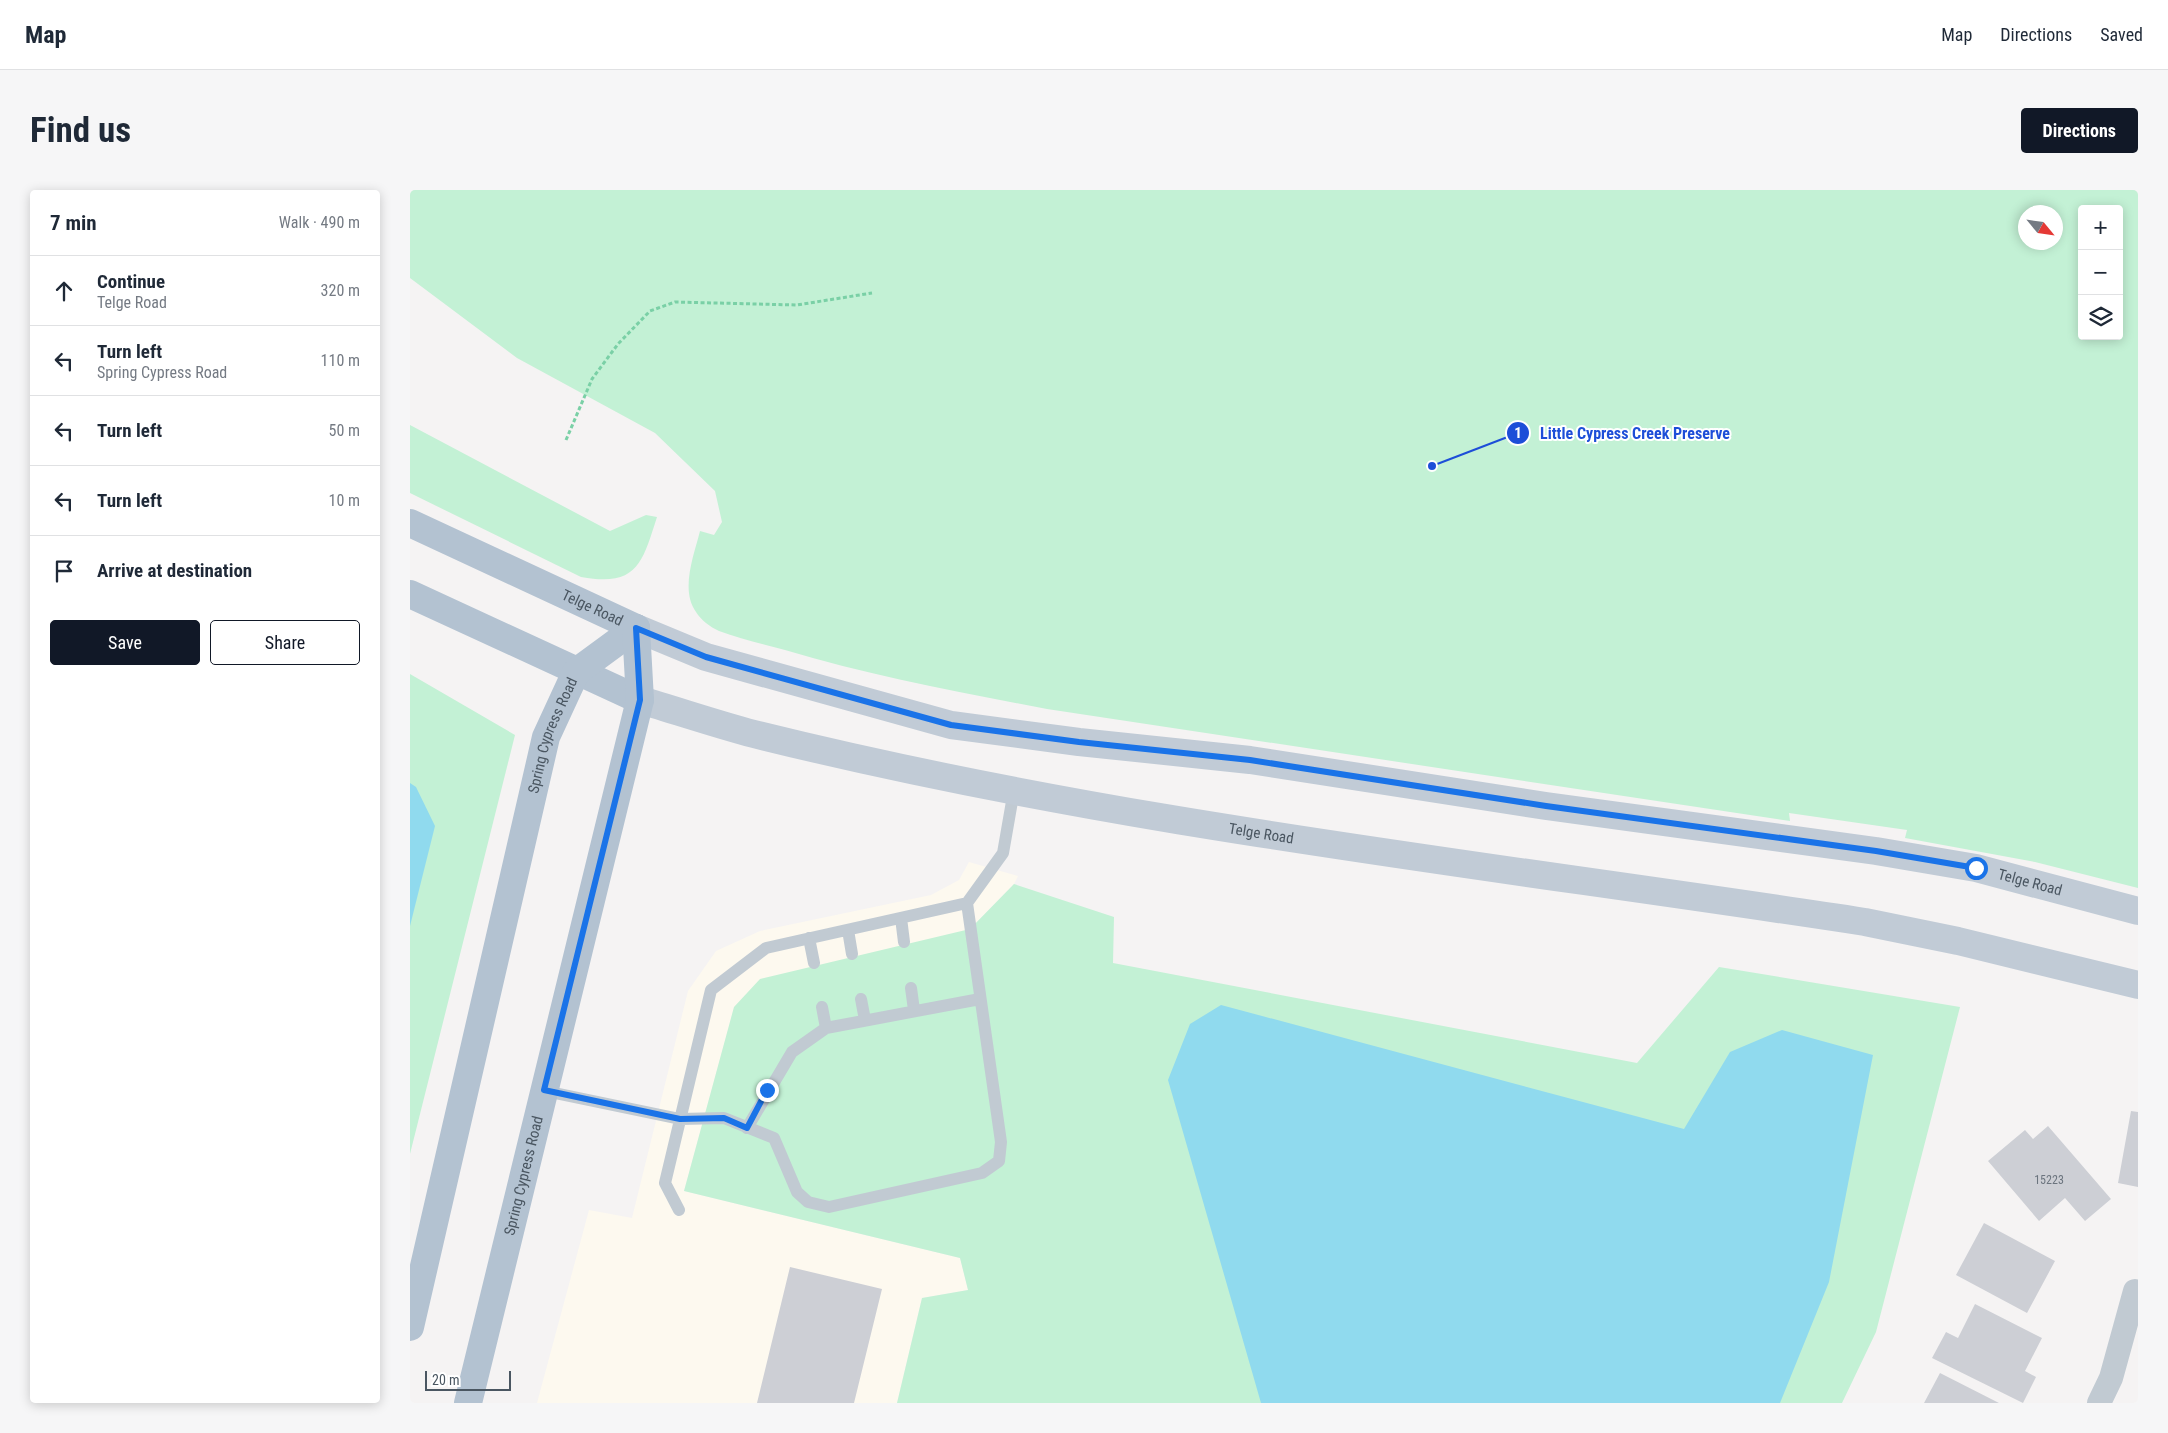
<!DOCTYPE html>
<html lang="en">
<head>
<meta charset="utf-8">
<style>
  :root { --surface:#fff; --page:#f6f6f7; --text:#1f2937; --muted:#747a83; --line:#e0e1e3; --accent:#111827 }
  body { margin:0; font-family:"Roboto Condensed",sans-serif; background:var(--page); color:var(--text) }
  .controls { position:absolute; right:15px; top:15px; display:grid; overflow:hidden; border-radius:5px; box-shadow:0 2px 12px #0003 }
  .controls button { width:45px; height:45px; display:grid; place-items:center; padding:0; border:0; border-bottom:1px solid var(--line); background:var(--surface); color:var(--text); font:25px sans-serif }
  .compass { position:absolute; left:1608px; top:15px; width:45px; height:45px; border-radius:50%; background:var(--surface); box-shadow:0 2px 12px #0003; rotate:119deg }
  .scale { position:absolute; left:15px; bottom:12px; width:86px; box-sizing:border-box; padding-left:5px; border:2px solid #4a5661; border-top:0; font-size:14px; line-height:18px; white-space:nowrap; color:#4a5661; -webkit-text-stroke:4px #fff; paint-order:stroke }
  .stop { position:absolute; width:15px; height:15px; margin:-11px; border:4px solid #1a73e8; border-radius:50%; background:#fff }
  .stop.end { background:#1a73e8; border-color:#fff; box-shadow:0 1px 5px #0008 }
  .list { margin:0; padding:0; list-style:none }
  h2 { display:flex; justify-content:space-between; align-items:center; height:65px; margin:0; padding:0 20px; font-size:21px }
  h2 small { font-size:16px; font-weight:400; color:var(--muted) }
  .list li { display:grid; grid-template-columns:32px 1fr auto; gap:15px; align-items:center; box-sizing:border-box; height:70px; padding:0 20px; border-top:1px solid var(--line) }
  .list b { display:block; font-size:19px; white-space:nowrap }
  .list p { margin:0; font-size:16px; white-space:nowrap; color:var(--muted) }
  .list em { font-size:16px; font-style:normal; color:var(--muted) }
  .actions { display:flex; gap:10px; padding:15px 20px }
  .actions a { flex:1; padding:11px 0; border:1px solid var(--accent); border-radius:5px; text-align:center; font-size:18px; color:var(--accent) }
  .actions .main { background:var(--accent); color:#fff }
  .icon { flex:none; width:28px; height:28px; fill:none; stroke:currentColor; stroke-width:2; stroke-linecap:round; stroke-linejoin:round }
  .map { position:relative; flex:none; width:1728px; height:1213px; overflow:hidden; border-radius:5px }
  header { display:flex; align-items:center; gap:30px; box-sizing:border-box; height:70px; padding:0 25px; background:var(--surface); border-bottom:1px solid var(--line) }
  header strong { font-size:24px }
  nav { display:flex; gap:28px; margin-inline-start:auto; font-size:18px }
  .intro { display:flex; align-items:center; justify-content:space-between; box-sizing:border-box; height:120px; padding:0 30px }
  h1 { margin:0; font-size:35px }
  .button { padding:12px 22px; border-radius:5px; background:var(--accent); color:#fff; font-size:18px; font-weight:700 }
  main { display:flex; gap:30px; padding:0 30px }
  aside { flex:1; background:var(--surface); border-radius:5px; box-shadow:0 2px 12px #0003 }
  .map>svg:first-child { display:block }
  .commercial { fill:#fdf9ef }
  .green { fill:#c3f1d5; fill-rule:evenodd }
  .water { fill:#90daee }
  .building { fill:#cdcfd5 }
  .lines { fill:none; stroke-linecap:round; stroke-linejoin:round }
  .path { stroke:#7ad0a6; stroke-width:3; stroke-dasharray:4 2.5; stroke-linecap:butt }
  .service { stroke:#c1cad2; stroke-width:12 }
  .minor { stroke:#c1cad2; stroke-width:24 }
  .secondary { stroke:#c1cbd6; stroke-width:28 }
  .primary { stroke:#b3c2d1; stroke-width:28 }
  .route { stroke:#1a73e8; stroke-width:6 }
  .labels { text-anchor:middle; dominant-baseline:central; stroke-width:4; stroke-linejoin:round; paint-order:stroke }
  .number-label { font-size:12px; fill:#6b747e }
  .street-label { font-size:15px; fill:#4a5661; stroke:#fff }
  .leader { fill:none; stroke:#1d4ed8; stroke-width:2 }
  .callout-dot { fill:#1d4ed8; stroke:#fff; stroke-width:2 }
  .mark-label { font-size:15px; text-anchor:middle; font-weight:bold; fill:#fff }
  .callout-label { font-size:16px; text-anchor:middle; font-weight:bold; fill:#1d4ed8; stroke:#fff; stroke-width:4; stroke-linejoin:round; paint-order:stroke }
</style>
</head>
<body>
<header>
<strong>Map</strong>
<nav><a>Map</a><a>Directions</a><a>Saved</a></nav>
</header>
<div class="intro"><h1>Find us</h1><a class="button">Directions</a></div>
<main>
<aside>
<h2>7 min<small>Walk · 490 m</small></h2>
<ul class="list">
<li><svg class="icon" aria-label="ahead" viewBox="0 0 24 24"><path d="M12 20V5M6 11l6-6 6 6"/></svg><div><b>Continue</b><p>Telge Road</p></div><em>320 m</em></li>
<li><svg class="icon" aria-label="left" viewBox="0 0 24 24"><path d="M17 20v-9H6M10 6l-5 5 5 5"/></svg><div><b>Turn left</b><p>Spring Cypress Road</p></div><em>110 m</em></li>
<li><svg class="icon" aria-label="left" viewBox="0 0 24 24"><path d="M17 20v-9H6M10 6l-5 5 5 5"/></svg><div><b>Turn left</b></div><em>50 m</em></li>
<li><svg class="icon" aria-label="left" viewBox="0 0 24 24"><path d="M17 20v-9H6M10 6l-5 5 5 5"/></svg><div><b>Turn left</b></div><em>10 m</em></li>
<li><svg class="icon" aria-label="arrive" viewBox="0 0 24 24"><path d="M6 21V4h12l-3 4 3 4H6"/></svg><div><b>Arrive at destination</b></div></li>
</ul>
<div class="actions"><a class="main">Save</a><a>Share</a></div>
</aside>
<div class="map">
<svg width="1728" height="1213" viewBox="0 0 1728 1213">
  <rect width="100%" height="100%" fill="#f5f3f3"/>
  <path class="commercial" d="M559,672L608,686L604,694L560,739L324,818L274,1001L550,1068L558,1100L512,1108L487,1213H127L179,1020L222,1028L278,801L306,761L350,741L521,705L549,690Z"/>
  <path class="green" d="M0,0H1728V698L1625,672L1495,648L1497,640L1379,623L1380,631L637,519C549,502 461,486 375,460C353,454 330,449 309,441C300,437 291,430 286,422C270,400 284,365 290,341L304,345L312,332L305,301L245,243L107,168L0,88ZM1672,19H1709V146H1672ZM1616,22H1646V52H1616Z
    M0,235L200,341L236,325L247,327C232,374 227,397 171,387L0,303Z
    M0,484L105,545L0,964Z
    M604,694L704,727L703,773L1227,873L1309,777L1550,817L1466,1142L1432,1213H487L512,1108L558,1100L550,1068L274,1001L324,817L350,789L560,739Z"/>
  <path class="water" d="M0,593L6,597L25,636L0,736Z
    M811,815L1274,939L1320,862L1372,840L1463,865L1419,1092L1370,1213H851L758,890L780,834Z"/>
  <path class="building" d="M1721,921L1728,922V997L1708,993Z
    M1638,936L1701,1009L1675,1031L1655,1008L1629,1031L1578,971L1615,940L1623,949Z
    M1574,1033L1645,1071L1617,1123L1546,1085Z
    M380,1077L472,1099L444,1213H347Z
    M1565,1114L1632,1148L1615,1181L1626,1187L1613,1213L1522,1168L1536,1142L1548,1148Z
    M1530,1183L1589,1213H1514Z"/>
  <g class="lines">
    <path class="path" d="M156,250L182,189L208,154L240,121L265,112L387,115L462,103"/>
    <path class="service" d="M491,728L494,752
      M438,740L442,764
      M399,748L404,773
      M501,798L504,820
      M451,809L455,830
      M412,817L416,838
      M135,901L270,929L314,928L364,948L387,1002L398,1012L419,1017L572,983L589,971L591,952L557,713
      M337,938L382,862L416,838L570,809
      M269,1020L255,993L301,800L356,758L557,713L593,663L604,600"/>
    <path class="minor" d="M1689,1213L1701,1188L1725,1101"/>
    <g class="secondary">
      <path id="s1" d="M226,438L296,467L541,535L669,552L840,570L1136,616L1466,661L1566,678L1728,721"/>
      <path id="s2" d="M230,510C268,521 306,534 344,544C709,635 1084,675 1455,732L1548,751L1728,795"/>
    </g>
    <g class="primary">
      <path id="s3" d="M0,333L226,438"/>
      <path d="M0,404L230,510"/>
      <path id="s4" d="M0,1137L136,547L166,482L226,438"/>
      <path id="s5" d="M58,1213L230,510L226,438"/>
    </g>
  </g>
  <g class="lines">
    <path class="route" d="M357,900L337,938L314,928L270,929L134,900L230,510L226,438L296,467L541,535L669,552L840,570L1136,616L1466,661L1566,678"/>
  </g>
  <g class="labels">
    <g class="number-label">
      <text x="1639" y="990">15223</text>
    </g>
    <g class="street-label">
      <text stroke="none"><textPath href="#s3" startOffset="201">Telge Road</textPath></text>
      <text stroke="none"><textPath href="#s4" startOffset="609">Spring Cypress Road</textPath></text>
      <text stroke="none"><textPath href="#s2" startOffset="636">Telge Road</textPath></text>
      <text stroke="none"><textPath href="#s1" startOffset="1421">Telge Road</textPath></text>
      <text stroke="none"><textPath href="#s5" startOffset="234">Spring Cypress Road</textPath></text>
    </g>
  </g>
  <path class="leader" d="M1022 276L1108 243"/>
  <g class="callout-dot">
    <circle cx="1022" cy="276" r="5"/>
    <circle cx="1108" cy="243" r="12"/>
  </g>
  <g class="mark-label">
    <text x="1108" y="248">1</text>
  </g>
  <g class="callout-label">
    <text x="1225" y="249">Little Cypress Creek Preserve</text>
  </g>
</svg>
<div class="controls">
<button>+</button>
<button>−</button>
<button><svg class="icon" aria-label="layers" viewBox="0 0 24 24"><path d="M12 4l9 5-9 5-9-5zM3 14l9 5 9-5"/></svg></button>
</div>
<svg class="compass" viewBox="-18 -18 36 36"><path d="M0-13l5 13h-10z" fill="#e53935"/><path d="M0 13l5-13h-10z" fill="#747a83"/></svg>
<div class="scale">20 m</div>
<div class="stop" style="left:1566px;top:678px"></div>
<div class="stop end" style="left:357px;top:900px"></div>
</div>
</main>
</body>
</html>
